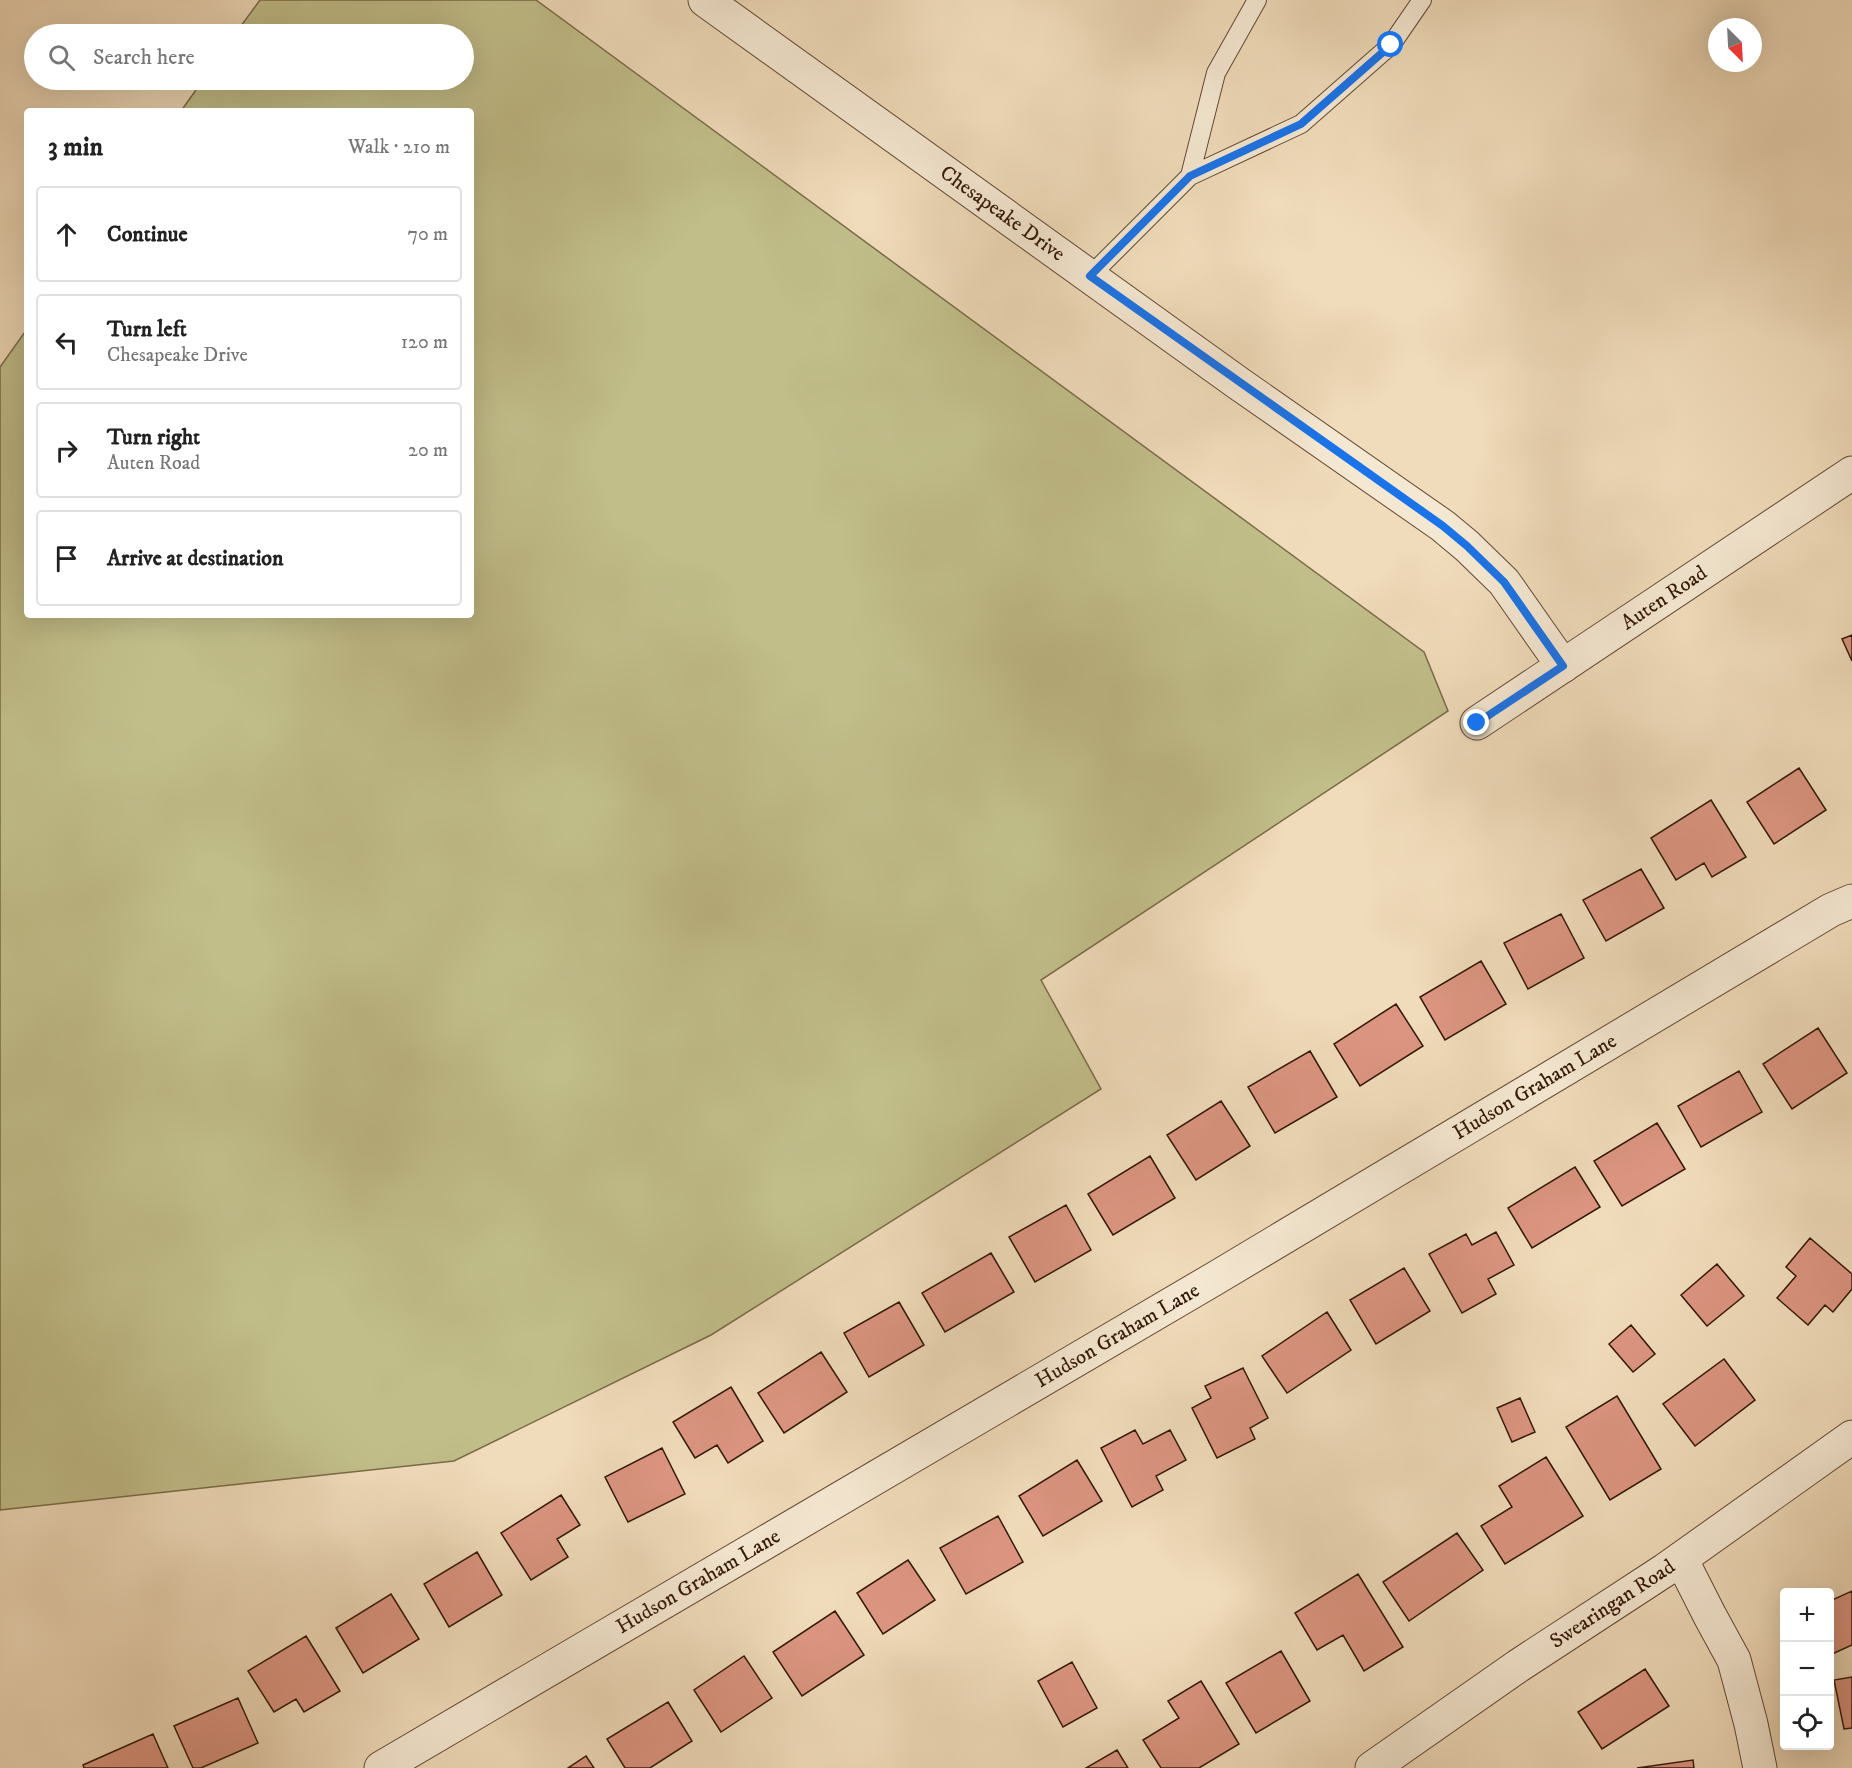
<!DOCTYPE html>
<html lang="en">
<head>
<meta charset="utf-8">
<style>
  :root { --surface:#fff; --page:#f2f2f2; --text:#222; --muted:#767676; --line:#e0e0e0 }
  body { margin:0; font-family:"IM FELL DW Pica",serif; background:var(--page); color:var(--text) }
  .controls { position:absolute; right:18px; bottom:18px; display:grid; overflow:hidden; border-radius:6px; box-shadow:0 6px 24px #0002 }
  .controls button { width:54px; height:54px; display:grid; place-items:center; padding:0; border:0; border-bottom:2px solid var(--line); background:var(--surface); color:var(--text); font:30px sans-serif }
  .compass { position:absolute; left:1708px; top:18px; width:54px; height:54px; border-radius:50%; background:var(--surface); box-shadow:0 6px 24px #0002; rotate:156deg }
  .stop { position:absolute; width:18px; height:18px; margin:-14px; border:4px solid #1a73e8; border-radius:50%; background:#fff }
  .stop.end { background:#1a73e8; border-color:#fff; box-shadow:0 2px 6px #0008 }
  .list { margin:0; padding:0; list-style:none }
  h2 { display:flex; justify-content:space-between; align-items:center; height:78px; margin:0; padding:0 24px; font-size:26px }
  h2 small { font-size:20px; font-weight:400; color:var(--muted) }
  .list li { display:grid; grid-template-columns:39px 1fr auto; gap:18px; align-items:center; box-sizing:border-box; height:96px; margin:0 12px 12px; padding:0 12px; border:2px solid var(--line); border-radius:6px }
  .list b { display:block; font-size:22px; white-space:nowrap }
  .list p { margin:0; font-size:20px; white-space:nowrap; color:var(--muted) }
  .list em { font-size:20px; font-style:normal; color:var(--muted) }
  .icon { flex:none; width:33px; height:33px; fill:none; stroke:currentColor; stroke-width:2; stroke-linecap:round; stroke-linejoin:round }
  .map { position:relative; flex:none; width:1852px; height:1768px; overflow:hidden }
  .search { position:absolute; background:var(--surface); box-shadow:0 6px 24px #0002; left:24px; top:24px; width:450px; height:66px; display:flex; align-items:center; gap:15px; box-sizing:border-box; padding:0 21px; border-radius:33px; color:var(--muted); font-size:22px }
  .panel { position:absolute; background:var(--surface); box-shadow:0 6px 24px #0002; left:24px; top:108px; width:450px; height:510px; border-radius:6px }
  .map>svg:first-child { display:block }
  .green { fill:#c1be8a; stroke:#7a6b48; stroke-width:1.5 }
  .building { fill:#dc9581; stroke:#331807; stroke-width:1.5 }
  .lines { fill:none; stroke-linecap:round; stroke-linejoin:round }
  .service-casing { stroke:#624934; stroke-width:20 }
  .minor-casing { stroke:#624934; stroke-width:35 }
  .tertiary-casing { stroke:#624934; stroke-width:35 }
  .service { stroke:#f5e8d2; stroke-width:18 }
  .minor { stroke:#f5e8d2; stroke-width:33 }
  .tertiary { stroke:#f5e8d2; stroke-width:33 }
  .route { stroke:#1a73e8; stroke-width:8 }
  .labels { text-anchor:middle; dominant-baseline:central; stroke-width:5; stroke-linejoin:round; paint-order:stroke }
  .street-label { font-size:21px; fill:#331807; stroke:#f5e8d2 }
</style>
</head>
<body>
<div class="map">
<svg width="1852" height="1768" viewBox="0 0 1852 1768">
  <rect width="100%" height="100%" fill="#f0dbba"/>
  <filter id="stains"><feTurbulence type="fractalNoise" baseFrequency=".00333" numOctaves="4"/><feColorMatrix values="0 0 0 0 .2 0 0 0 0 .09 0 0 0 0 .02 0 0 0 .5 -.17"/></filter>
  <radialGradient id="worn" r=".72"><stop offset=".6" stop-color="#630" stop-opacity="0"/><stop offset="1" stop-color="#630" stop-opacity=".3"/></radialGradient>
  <path class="green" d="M260,0H536L1424,652L1448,711L1041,980L1101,1089L711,1335L454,1461L0,1510V367L27,329V615H471V111H181L203,80H464V34H235Z"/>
  <path class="building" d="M1852,635V661L1842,639Z
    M1799,768L1826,810L1774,844L1747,802Z
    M1711,800L1746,857L1712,877L1704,863L1676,880L1651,838Z
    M1641,869L1664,908L1606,941L1583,900Z
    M1561,914L1584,958L1528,989L1504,943Z
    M1481,961L1506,1004L1445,1040L1420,997Z
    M1396,1004L1423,1046L1360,1086L1334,1044Z
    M1818,1028L1847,1073L1792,1109L1763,1064Z
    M1310,1051L1337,1097L1275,1133L1248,1087Z
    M1739,1071L1762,1112L1701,1147L1678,1106Z
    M1221,1101L1250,1146L1196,1180L1167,1135Z
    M1657,1123L1685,1169L1622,1206L1594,1161Z
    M1150,1156L1175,1198L1113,1235L1088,1194Z
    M1575,1167L1600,1207L1532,1248L1508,1208Z
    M1066,1205L1091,1250L1035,1282L1009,1237Z
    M1496,1232L1514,1265L1488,1279L1496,1294L1462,1313L1429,1254L1466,1234L1472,1245Z
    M1810,1238L1852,1274V1289L1833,1312L1825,1305L1808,1325L1777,1298L1796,1276L1786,1267Z
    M991,1253L1014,1292L945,1332L922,1293Z
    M1717,1264L1744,1296L1707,1326L1681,1295Z
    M1404,1268L1430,1311L1376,1344L1350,1300Z
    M899,1302L924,1345L869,1377L844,1333Z
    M1327,1312L1351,1350L1287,1393L1262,1356Z
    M1631,1325L1655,1354L1633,1372L1609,1344Z
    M821,1352L847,1392L784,1433L758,1393Z
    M1724,1359L1755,1400L1695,1446L1663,1404Z
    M1243,1368L1268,1418L1250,1428L1255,1439L1217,1458L1192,1408L1211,1398L1205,1386Z
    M731,1387L763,1441L728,1463L717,1445L695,1458L673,1422Z
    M1617,1396L1661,1469L1610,1500L1566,1427Z
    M1520,1398L1535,1432L1512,1442L1497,1408Z
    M1135,1430L1143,1444L1170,1430L1186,1460L1156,1476L1163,1490L1132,1507L1101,1448Z
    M662,1448L685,1494L628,1522L605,1477Z
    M1546,1457L1583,1516L1505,1564L1481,1526L1512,1507L1499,1486Z
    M1077,1460L1102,1501L1043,1536L1019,1496Z
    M561,1495L580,1525L557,1539L568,1557L531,1580L501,1533Z
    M998,1516L1023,1562L966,1594L940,1548Z
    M1457,1533L1483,1570L1409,1621L1383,1582Z
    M477,1552L502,1595L449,1627L424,1584Z
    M908,1560L935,1600L883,1634L857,1593Z
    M1358,1574L1403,1647L1364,1671L1343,1635L1317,1650L1295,1613Z
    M1852,1591V1645L1830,1655V1601Z
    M391,1594L419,1639L363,1673L336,1628Z
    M835,1611L864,1655L802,1696L773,1652Z
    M306,1636L340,1691L304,1712L296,1699L274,1712L248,1671Z
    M1281,1651L1310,1701L1256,1733L1226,1683Z
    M744,1656L772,1698L721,1732L694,1690Z
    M1072,1662L1097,1708L1063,1727L1038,1681Z
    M1645,1669L1669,1706L1602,1749L1578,1712Z
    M1852,1677V1728L1844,1729L1834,1680Z
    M1201,1681L1239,1744L1199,1768H1161L1143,1740L1179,1718L1168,1701Z
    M238,1698L258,1743L201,1768H193L174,1726Z
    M668,1702L692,1741L650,1768H625L607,1739Z
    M153,1734L168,1768H84L83,1765Z
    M1117,1750L1128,1768H1086Z
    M586,1756L594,1768H568Z
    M1693,1760L1694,1768H1637Z"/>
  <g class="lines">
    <g class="service-casing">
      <path id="service" d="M1190,176L1216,73L1257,0
        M1090,276L1190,176L1301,124L1391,45L1422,0"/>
    </g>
    <g class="minor-casing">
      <g id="minor">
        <path d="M1681,1559L1710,1616L1734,1660L1751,1724L1760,1768"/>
        <path id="s1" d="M381,1768L1214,1279L1831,910L1852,901"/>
        <path id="s2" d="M1372,1768L1518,1666L1665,1570L1852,1437"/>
      </g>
    </g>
    <g class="tertiary-casing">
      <g id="tertiary">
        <path id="s3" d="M705,0L1238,383L1443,526L1467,546L1504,582L1563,666"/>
        <path id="s4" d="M1477,723L1852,473"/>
      </g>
    </g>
    <use href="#service" class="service"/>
    <use href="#minor" class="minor"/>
    <use href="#tertiary" class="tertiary"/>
  </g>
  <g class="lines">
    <path class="route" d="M1391,45L1301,124L1190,176L1090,276L1443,526L1467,546L1504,582L1563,666L1477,723"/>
  </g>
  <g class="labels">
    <g class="street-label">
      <text stroke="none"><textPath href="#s3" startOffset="366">Chesapeake Drive</textPath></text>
      <text stroke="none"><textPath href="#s4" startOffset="225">Auten Road</textPath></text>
      <text stroke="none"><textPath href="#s1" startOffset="1340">Hudson Graham Lane</textPath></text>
      <text stroke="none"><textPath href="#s1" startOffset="854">Hudson Graham Lane</textPath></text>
      <text stroke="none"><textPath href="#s1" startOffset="368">Hudson Graham Lane</textPath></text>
      <text stroke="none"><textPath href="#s2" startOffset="291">Swearingan Road</textPath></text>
    </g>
  </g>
  <rect width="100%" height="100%" filter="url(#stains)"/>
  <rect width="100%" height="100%" fill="url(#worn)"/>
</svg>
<div class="controls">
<button>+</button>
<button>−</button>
<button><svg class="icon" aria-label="locate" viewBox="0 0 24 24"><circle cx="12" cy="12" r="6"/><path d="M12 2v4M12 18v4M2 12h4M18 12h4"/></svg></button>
</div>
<svg class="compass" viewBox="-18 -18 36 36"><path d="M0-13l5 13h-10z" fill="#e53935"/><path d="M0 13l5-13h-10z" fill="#767676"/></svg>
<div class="stop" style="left:1391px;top:45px"></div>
<div class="stop end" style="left:1477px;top:723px"></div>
<div class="search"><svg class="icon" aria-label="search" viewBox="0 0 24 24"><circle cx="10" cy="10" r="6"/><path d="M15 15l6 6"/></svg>Search here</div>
<section class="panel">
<h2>3 min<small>Walk · 210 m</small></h2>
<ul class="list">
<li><svg class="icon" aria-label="ahead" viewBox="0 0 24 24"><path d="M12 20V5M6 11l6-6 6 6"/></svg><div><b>Continue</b></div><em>70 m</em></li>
<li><svg class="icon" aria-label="left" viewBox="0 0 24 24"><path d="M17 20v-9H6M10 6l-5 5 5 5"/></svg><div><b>Turn left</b><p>Chesapeake Drive</p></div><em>120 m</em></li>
<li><svg class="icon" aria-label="right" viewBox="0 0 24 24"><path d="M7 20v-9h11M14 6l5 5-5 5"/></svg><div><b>Turn right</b><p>Auten Road</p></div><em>20 m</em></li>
<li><svg class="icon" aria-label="arrive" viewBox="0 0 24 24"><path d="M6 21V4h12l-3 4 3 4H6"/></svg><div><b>Arrive at destination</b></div></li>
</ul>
</section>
</div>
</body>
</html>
